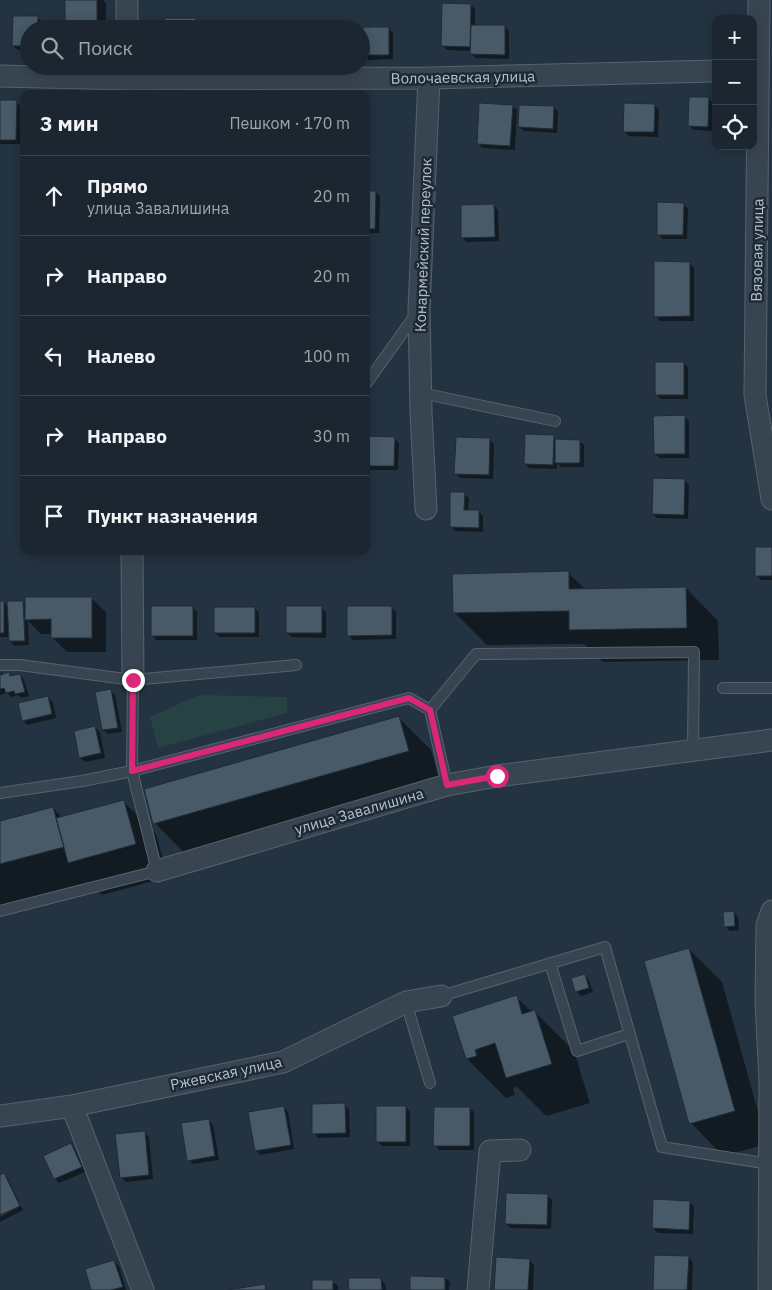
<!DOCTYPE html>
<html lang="ru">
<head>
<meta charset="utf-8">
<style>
  :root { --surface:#1b2631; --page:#28323d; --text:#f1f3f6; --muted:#a0a5ab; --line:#39434d }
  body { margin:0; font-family:"IBM Plex Sans",sans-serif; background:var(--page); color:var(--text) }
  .controls { position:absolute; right:15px; top:15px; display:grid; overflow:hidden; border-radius:10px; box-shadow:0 2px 12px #0003 }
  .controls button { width:45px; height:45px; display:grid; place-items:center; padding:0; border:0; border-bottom:1px solid var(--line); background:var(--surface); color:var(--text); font:25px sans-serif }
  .stop { position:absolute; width:15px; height:15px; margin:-11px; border:4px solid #db2777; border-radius:50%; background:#fff }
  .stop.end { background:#db2777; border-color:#fff; box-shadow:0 1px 5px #0008 }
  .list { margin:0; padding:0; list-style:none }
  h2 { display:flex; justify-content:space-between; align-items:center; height:65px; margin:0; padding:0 20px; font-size:21px }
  h2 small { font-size:16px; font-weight:400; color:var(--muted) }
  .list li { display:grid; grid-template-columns:32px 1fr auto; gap:15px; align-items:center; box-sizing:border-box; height:80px; padding:0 20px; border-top:1px solid var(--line) }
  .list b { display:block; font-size:19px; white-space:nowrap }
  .list p { margin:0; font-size:16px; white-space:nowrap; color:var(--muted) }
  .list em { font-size:16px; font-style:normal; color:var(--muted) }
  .icon { flex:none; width:28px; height:28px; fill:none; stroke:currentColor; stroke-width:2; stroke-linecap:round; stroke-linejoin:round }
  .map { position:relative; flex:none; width:772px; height:1290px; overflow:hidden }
  .search { position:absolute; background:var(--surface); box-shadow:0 2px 12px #0003; left:20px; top:20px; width:350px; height:55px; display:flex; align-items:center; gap:12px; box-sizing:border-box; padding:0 18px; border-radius:28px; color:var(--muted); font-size:19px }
  .panel { position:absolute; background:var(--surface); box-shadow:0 2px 12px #0003; left:20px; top:90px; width:350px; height:465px; border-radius:10px }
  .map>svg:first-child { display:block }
  .green { fill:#264242 }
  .shadow { fill:#0007 }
  .building { fill:#485967; stroke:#1f2c37 }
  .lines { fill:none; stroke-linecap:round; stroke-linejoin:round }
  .service-casing { stroke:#56636e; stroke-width:12 }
  .minor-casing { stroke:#56636e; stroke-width:23 }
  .service { stroke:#384550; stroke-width:10 }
  .minor { stroke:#384550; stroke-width:21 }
  .route { stroke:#db2777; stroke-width:6 }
  .labels { text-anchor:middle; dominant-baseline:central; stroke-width:5; stroke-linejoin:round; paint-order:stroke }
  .street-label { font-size:15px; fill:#b5c0cb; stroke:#1d2a35 }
</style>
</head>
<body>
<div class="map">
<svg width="772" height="1290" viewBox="0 0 772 1290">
  <rect width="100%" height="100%" fill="#243341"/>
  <path class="green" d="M199,695L287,697V713L158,748L150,717Z"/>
  <path class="shadow" d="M66,0H103L106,3V29H66Z
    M471,5L475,9V26H505L509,31V59L476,58L471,54V51L447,50L443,46Z
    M38,18L42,22V29H29V50H18L13,46Z
    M196,19L200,24V29H166Z
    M389,29L393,33V59L369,60L364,55Z
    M708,98L713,103L712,131L694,130L689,126Z
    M0,101L16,102L21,106L20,144H0Z
    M654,105L659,110L658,137L629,136L624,131Z
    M512,106L517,110L515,150L483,148L478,144Z
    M554,107L558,112L557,133L524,131L519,127Z
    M366,192H376L380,197L379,233H366Z
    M684,204L688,209L687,239H662L658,234Z
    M494,206L498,210L499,241L467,242L462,238Z
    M690,263L694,268V321H660L655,316Z
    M684,363L688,368V399H661L656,395Z
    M684,416L689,421V458H660L655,454Z
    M553,437L557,440L580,441L584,445V467H561L557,463V469L529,468L525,463Z
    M366,438L395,439L399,443L398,470H366Z
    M489,439L494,444L493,479L460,478L456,473Z
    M684,480L689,485L688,519L657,518L653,514Z
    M464,493L469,498L468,511L479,512L483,516V532L455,531L451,526Z
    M772,548V580H761L756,575Z
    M568,573L586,590L686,588L718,621L719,660L603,662L584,644L487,645L454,612Z
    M91,598L106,612V652H67L52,637V634H41L28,621L29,645L14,646L10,641V637H0V602H3L9,608L23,602L26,605Z
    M192,607L197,612V640H156L152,635Z
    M391,607L396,612V639L353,640L348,635Z
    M255,608L259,613V637H220L215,632Z
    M321,608L326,612V638L291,637L287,633Z
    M0,671L3,674H9L12,677L20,675L24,680L29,696L21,698L18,695L11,697L7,693L0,695Z
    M110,690L115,695L122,732L108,734L103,730L96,693Z
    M48,697L53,702L56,718L27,725L23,720Z
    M399,718L431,750L441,784L187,856L155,823Z
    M95,727L100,732L105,758L85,762L80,758Z
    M123,801L156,834L168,877L102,895L89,882L0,906V822L53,808L62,818Z
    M734,912L738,917L739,930L730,931L725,926Z
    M689,949L722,982L767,1144L723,1156L691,1123Z
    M585,975L589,980L593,992L581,996L576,991Z
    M516,997L532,1012H535L574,1051L590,1103L546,1116L517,1087L513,1088L515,1095L506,1098L467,1059L454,1016Z
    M344,1105L349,1109L350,1137L318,1138L314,1133Z
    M284,1107L288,1112L294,1149L260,1155L256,1150Z
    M406,1107L410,1112V1146H382L377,1141Z
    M469,1108L474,1112V1150H439L435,1145Z
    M209,1120L213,1125L219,1160L193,1164L188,1160Z
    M144,1132L149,1137L153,1179L126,1182L121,1177Z
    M71,1145L75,1149L85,1172L59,1183L55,1179Z
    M4,1174L8,1179L20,1204L0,1214V1176Z
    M547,1195L552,1200L551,1229L511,1228L506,1224Z
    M690,1202L694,1207L693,1234L658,1233L653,1228Z
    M21,1206L23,1210L0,1222V1217Z
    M688,1257L693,1262L692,1290H654Z
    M530,1260L534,1265L533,1290H495Z
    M114,1261L119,1266L126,1290H93Z
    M445,1278L450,1282L449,1290H411Z
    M381,1279L385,1284L386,1290H350Z
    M333,1282L338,1286V1290H313Z"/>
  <path class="building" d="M65,0H97V29H65Z
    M442,3L471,4L470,47L441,46Z
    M13,16H38V29H29V46H12Z
    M165,18H196V29H164Z
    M269,23H304V29H269Z
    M471,25H505V55L470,54Z
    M363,27H389V55H363Z
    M689,97H709L708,127L688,126Z
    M0,100H17L16,140H0Z
    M479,103L513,105L510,146L477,144Z
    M624,103L655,104L654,132H623Z
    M519,105L554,106L553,129L518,127Z
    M366,191H376L375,229H366Z
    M657,202L684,203L683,235H657Z
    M494,204L495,237L461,238V205Z
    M654,261L690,262V316L654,317Z
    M655,362H684V395H655Z
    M685,415V454H654L653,416Z
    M525,434L554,435L553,465L524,464Z
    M366,436L395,437L394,466H366Z
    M456,437L490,438L489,475L454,474Z
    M555,439L580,440V463H555Z
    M653,478L685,479L684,515L652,514Z
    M450,492H465L464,510H479V528L450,527Z
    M755,547H772V576H755Z
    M569,571V589L686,587L687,628L569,630V611L453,613L452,574Z
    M25,597H92V638H51V619L25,620Z
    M0,601H4V633H0Z
    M7,601H23L25,641H9Z
    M151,606H193V636H151Z
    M286,606H322V633H286Z
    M347,606H392V635L347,636Z
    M214,607H255V633H214Z
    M0,672L1,675L9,672L10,676L20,674L25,692L15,694L14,691L6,693L4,688L0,689Z
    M111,689L118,728L102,730L95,692Z
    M48,696L52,714L22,721L18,703Z
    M399,716L409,751L153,824L144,789Z
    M95,726L101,753L79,758L74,731Z
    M124,800L136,844L68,863L56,818Z
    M53,807L64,847L0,864V821Z
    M734,911L735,926L724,927L723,912Z
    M689,948L735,1111L689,1124L644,961Z
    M585,974L589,988L575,992L571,978Z
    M517,995L522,1014L535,1010L552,1064L506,1078L495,1043L475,1050L477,1056L466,1059L452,1016Z
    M345,1103L346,1133L312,1134V1104Z
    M284,1106L291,1145L255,1151L248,1112Z
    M376,1106H406V1142H376Z
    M434,1107H470V1146H433Z
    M209,1119L215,1156L187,1161L181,1123Z
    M145,1131L149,1175L120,1178L115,1134Z
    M71,1143L82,1167L54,1179L43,1156Z
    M4,1173L20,1206L0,1215V1175Z
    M506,1193L548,1194L547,1225L505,1224Z
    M653,1199L690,1201L689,1230L652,1228Z
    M654,1255L689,1256L687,1290H653Z
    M496,1257L530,1259L528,1290H494Z
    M114,1260L123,1287L111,1290H91L85,1269Z
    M410,1276L445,1277V1290H410Z
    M348,1278H381L382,1290H349Z
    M312,1280H333V1290H312Z
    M265,1284L266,1290H228Z"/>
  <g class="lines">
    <g class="service-casing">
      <path id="service" d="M366,384L416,314
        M421,393L555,421
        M0,665H20L133,680L296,665
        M723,688H772
        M430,710L476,654L694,652L693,750
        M0,793L82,781L132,771L409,698L430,710L447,785
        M0,911L157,871L132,771L133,680
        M550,963L577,1051L629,1034
        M441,996L605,947L662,1147L770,1164
        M406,1002L430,1083"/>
    </g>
    <g class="minor-casing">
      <path id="minor" d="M127,0V29
        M759,0L755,395L772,499
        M0,76L128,79L429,78L716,71
        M426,509L421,412L419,310L429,78
        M132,551L133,680
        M157,871L447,785L497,776L772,740
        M72,1106L143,1290
        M0,1116L72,1106L283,1062L406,1002L441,996
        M478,1290L490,1151L520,1150
        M769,1290L770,1080L766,1003L767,925L772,911"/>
    </g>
    <use href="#service" class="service"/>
    <use href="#minor" class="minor"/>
  </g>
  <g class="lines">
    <path class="route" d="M133,680L132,771L409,698L430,710L447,785L497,776"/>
  </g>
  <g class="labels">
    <g class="street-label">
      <text transform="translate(463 77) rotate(-1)">Волочаевская улица</text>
      <text transform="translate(423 245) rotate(-88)">Конармейский переулок</text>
      <text transform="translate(757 250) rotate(-89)">Вязовая улица</text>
      <text transform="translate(359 811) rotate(-16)">улица Завалишина</text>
      <text transform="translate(226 1073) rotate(-12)">Ржевская улица</text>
    </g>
  </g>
</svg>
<div class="controls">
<button>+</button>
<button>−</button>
<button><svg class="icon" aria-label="locate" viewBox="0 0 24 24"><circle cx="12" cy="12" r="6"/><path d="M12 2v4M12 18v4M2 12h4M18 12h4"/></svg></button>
</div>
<div class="stop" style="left:497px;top:776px"></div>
<div class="stop end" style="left:133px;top:680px"></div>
<div class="search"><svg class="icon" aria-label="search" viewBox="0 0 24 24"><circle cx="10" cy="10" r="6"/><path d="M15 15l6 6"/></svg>Поиск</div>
<section class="panel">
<h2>3 мин<small>Пешком · 170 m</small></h2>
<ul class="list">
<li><svg class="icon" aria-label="ahead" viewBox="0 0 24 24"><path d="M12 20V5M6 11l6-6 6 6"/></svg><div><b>Прямо</b><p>улица Завалишина</p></div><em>20 m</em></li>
<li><svg class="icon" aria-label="right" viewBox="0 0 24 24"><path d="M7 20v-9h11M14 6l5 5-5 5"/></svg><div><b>Направо</b></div><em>20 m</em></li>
<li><svg class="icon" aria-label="left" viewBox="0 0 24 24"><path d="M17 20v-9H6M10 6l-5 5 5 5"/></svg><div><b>Налево</b></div><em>100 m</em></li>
<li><svg class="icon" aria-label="right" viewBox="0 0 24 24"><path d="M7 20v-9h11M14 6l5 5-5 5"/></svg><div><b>Направо</b></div><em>30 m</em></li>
<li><svg class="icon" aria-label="arrive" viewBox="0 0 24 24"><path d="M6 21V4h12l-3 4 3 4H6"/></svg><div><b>Пункт назначения</b></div></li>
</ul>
</section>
</div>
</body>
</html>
